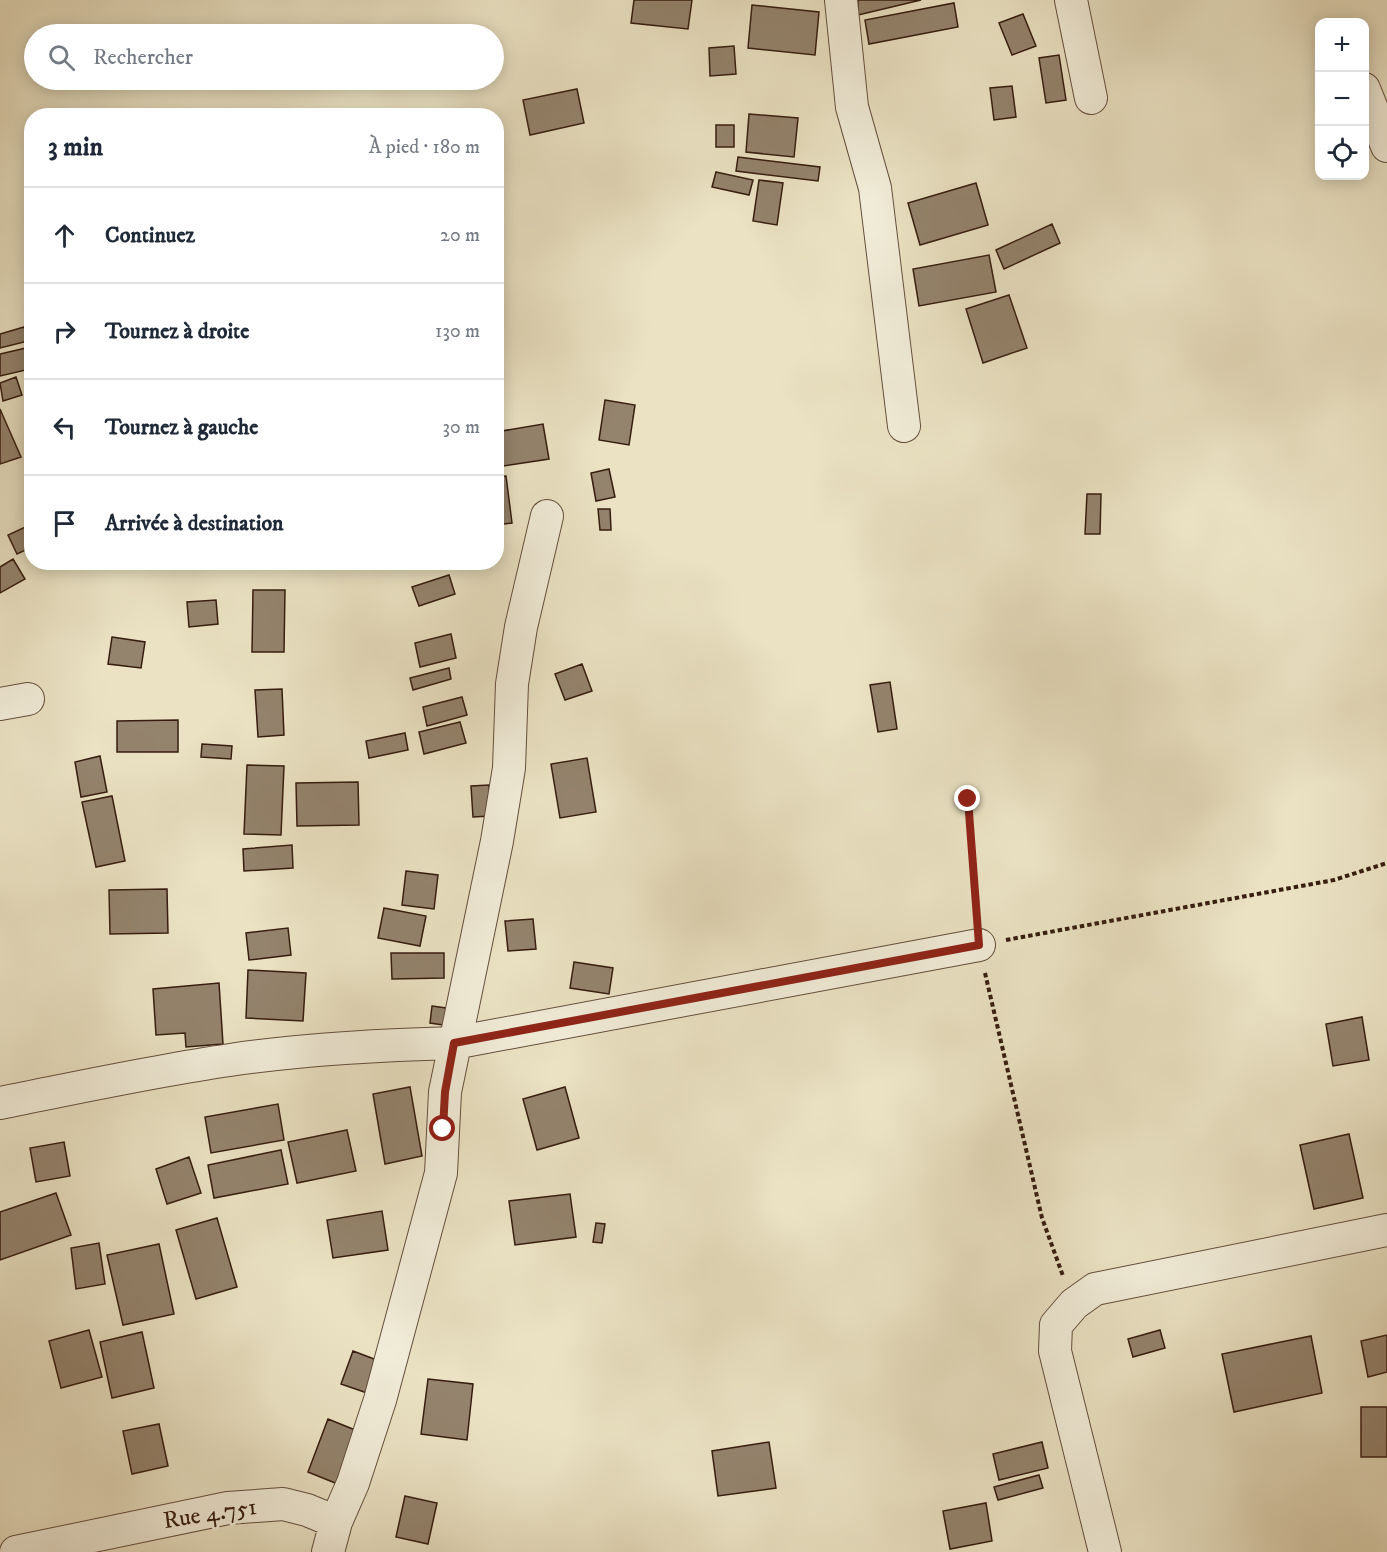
<!DOCTYPE html>
<html lang="fr">
<head>
<meta charset="utf-8">
<style>
  :root { --surface:#fff; --page:#f2f2f3; --text:#1f2937; --muted:#747a83; --line:#e0e1e3 }
  body { margin:0; font-family:"IM FELL DW Pica",serif; background:var(--page); color:var(--text) }
  .controls { position:absolute; right:18px; top:18px; display:grid; overflow:hidden; border-radius:12px; box-shadow:0 3px 15px #0003 }
  .controls button { width:54px; height:54px; display:grid; place-items:center; padding:0; border:0; border-bottom:2px solid var(--line); background:var(--surface); color:var(--text); font:30px sans-serif }
  .stop { position:absolute; width:18px; height:18px; margin:-14px; border:4px solid #8f2418; border-radius:50%; background:#fff }
  .stop.end { background:#8f2418; border-color:#fff; box-shadow:0 2px 6px #0008 }
  .list { margin:0; padding:0; list-style:none }
  h2 { display:flex; justify-content:space-between; align-items:center; height:78px; margin:0; padding:0 24px; font-size:26px }
  h2 small { font-size:20px; font-weight:400; color:var(--muted) }
  .list li { display:grid; grid-template-columns:39px 1fr auto; gap:18px; align-items:center; box-sizing:border-box; height:96px; padding:0 24px; border-top:2px solid var(--line) }
  .list b { display:block; font-size:22px; white-space:nowrap }
  .list em { font-size:20px; font-style:normal; color:var(--muted) }
  .icon { flex:none; width:33px; height:33px; fill:none; stroke:currentColor; stroke-width:2; stroke-linecap:round; stroke-linejoin:round }
  .map { position:relative; flex:none; width:1387px; height:1552px; overflow:hidden }
  .search { position:absolute; background:var(--surface); box-shadow:0 3px 15px #0003; left:24px; top:24px; width:480px; height:66px; display:flex; align-items:center; gap:15px; box-sizing:border-box; padding:0 21px; border-radius:33px; color:var(--muted); font-size:22px }
  .panel { position:absolute; background:var(--surface); box-shadow:0 3px 15px #0003; left:24px; top:108px; width:480px; height:462px; border-radius:24px }
  .map>svg:first-child { display:block }
  .building { fill:#94836d; stroke:#371c10; stroke-width:1.5 }
  .lines { fill:none; stroke-linecap:round; stroke-linejoin:round }
  .minor-casing { stroke:#644e3d; stroke-width:34 }
  .path { stroke:#371c10; stroke-width:4; stroke-dasharray:4.5 3; stroke-linecap:butt }
  .minor { stroke:#f1ecd8; stroke-width:32 }
  .route { stroke:#8f2418; stroke-width:8 }
  .labels { text-anchor:middle; dominant-baseline:central; stroke-width:6; stroke-linejoin:round; paint-order:stroke }
  .street-label { font-size:24px; fill:#371c10; stroke:#f1ecd8 }
</style>
</head>
<body>
<div class="map">
<svg width="1387" height="1552" viewBox="0 0 1387 1552">
  <rect width="100%" height="100%" fill="#eae2c3"/>
  <filter id="stains"><feTurbulence type="fractalNoise" baseFrequency=".00333" numOctaves="4"/><feColorMatrix values="0 0 0 0 .2 0 0 0 0 .09 0 0 0 0 .02 0 0 0 .5 -.17"/></filter>
  <radialGradient id="worn" r=".72"><stop offset=".6" stop-color="#630" stop-opacity="0"/><stop offset="1" stop-color="#630" stop-opacity=".3"/></radialGradient>
  <path class="building" d="M634,0H692L688,29L631,23Z
    M858,0H921L858,15Z
    M954,3L958,27L869,44L865,20Z
    M752,5L819,12L815,55L748,48Z
    M1023,14L1036,46L1012,55L999,23Z
    M734,46L736,74L710,76L709,48Z
    M1059,55L1066,100L1046,103L1039,58Z
    M1012,86L1016,117L994,120L990,88Z
    M577,89L584,123L530,135L523,100Z
    M749,114L798,118L794,157L746,152Z
    M716,125H734V147H716Z
    M738,157L820,167L818,181L736,171Z
    M716,172L753,180L749,195L712,187Z
    M759,180L783,183L777,225L753,221Z
    M976,183L988,225L920,245L908,203Z
    M1052,224L1060,243L1004,269L996,250Z
    M989,255L996,292L919,306L913,269Z
    M1009,295L1027,348L983,363L966,309Z
    M24,327L28,341L0,348V334Z
    M26,348L30,369L0,376V354Z
    M16,377L22,395L3,401L0,383Z
    M605,400L635,405L629,445L599,440Z
    M0,409L21,457L0,464Z
    M543,424L549,459L496,467V432Z
    M609,469L615,497L596,501L591,473Z
    M506,476L512,523L496,525V477Z
    M1087,494H1101L1100,534H1085Z
    M598,509H610L611,530H600Z
    M32,524V547L17,554L8,535Z
    M13,559L25,579L0,593V567Z
    M449,575L455,594L419,606L412,587Z
    M253,590H285L284,652H252Z
    M216,600L218,624L189,627L187,602Z
    M451,634L456,658L420,667L415,643Z
    M112,637L145,642L141,668L108,664Z
    M582,664L592,691L565,700L555,674Z
    M449,668L451,679L413,690L410,678Z
    M890,682L897,729L878,732L870,685Z
    M282,689L284,735L258,737L255,690Z
    M462,697L467,715L427,726L423,707Z
    M178,720V752H117V721Z
    M460,722L466,743L424,754L419,732Z
    M405,733L408,750L369,758L366,741Z
    M202,744L232,746L231,759L201,757Z
    M100,756L107,792L81,797L75,762Z
    M587,758L596,812L560,818L551,764Z
    M247,765L284,766L281,835L244,834Z
    M358,782L359,825L297,826L296,783Z
    M489,785L491,816L473,817L471,786Z
    M112,796L125,861L96,867L82,802Z
    M292,845L293,868L244,871L243,849Z
    M406,871L438,875L434,909L402,905Z
    M167,889L168,933L110,934L109,890Z
    M384,908L426,916L420,946L378,938Z
    M533,919L536,949L508,951L505,921Z
    M288,928L291,955L249,960L246,933Z
    M391,953H444V978L392,979Z
    M574,962L613,968L609,994L570,988Z
    M248,970L306,973L303,1021L246,1018Z
    M219,983L223,1044L186,1047L185,1033L156,1035L153,989Z
    M432,1006L453,1009L450,1026L430,1023Z
    M1362,1017L1369,1060L1333,1066L1326,1024Z
    M410,1087L422,1156L385,1164L373,1094Z
    M565,1087L579,1138L537,1150L523,1099Z
    M278,1104L284,1140L211,1153L205,1117Z
    M347,1130L356,1171L297,1183L288,1142Z
    M1349,1134L1363,1198L1314,1209L1300,1145Z
    M64,1142L70,1176L36,1182L30,1148Z
    M281,1150L288,1184L214,1198L208,1165Z
    M189,1157L201,1193L167,1204L156,1169Z
    M56,1193L71,1235L0,1260V1212Z
    M570,1194L576,1237L515,1245L509,1201Z
    M382,1211L388,1250L333,1258L327,1220Z
    M217,1218L237,1287L196,1299L176,1230Z
    M596,1223L605,1224L602,1243L593,1242Z
    M99,1243L105,1284L76,1289L71,1248Z
    M159,1244L174,1314L123,1325L107,1255Z
    M89,1330L102,1377L61,1388L49,1341Z
    M1160,1330L1165,1348L1133,1357L1128,1339Z
    M142,1332L154,1388L112,1398L100,1342Z
    M1387,1335V1372L1368,1377L1361,1341Z
    M1311,1336L1322,1393L1234,1412L1222,1354Z
    M353,1351L382,1362L370,1394L341,1384Z
    M428,1379L473,1384L467,1440L421,1434Z
    M1361,1407H1387V1457H1361Z
    M328,1419L365,1434L345,1487L308,1472Z
    M159,1424L168,1466L132,1474L123,1431Z
    M769,1442L776,1488L718,1496L712,1451Z
    M1042,1442L1048,1468L999,1480L993,1454Z
    M1039,1475L1043,1488L998,1500L994,1487Z
    M405,1496L437,1503L428,1544L396,1537Z
    M986,1503L992,1541L950,1549L943,1511Z"/>
  <g class="lines">
    <g class="minor-casing">
      <path id="minor" d="M841,0L852,107L875,188L904,426
        M1071,0L1091,98
        M1364,89L1387,146
        M0,704L28,699
        M0,1103C76,1088 153,1071 230,1060C304,1049 379,1045 454,1043L979,945
        M16,1552L228,1508L283,1504L307,1510L336,1522
        M328,1552L336,1522L353,1483L380,1400L441,1173L445,1092L497,841L509,768L512,684L521,627L547,516
        M1105,1552L1055,1351L1056,1325L1074,1304L1095,1289L1387,1230"/>
    </g>
    <path class="path" d="M968,799L976,915
      M1006,940L1334,880L1387,863
      M985,973L1042,1218L1063,1276"/>
    <use href="#minor" class="minor"/>
  </g>
  <g class="lines">
    <path class="route" d="M443,1129L445,1092L454,1043L979,945L968,799"/>
  </g>
  <g class="labels">
    <g class="street-label">
      <text transform="translate(210 1514) rotate(-9)">Rue 4.751</text>
    </g>
  </g>
  <rect width="100%" height="100%" filter="url(#stains)"/>
  <rect width="100%" height="100%" fill="url(#worn)"/>
</svg>
<div class="controls">
<button>+</button>
<button>−</button>
<button><svg class="icon" aria-label="locate" viewBox="0 0 24 24"><circle cx="12" cy="12" r="6"/><path d="M12 2v4M12 18v4M2 12h4M18 12h4"/></svg></button>
</div>
<div class="stop" style="left:443px;top:1129px"></div>
<div class="stop end" style="left:968px;top:799px"></div>
<div class="search"><svg class="icon" aria-label="search" viewBox="0 0 24 24"><circle cx="10" cy="10" r="6"/><path d="M15 15l6 6"/></svg>Rechercher</div>
<section class="panel">
<h2>3 min<small>À pied · 180 m</small></h2>
<ul class="list">
<li><svg class="icon" aria-label="ahead" viewBox="0 0 24 24"><path d="M12 20V5M6 11l6-6 6 6"/></svg><div><b>Continuez</b></div><em>20 m</em></li>
<li><svg class="icon" aria-label="right" viewBox="0 0 24 24"><path d="M7 20v-9h11M14 6l5 5-5 5"/></svg><div><b>Tournez à droite</b></div><em>130 m</em></li>
<li><svg class="icon" aria-label="left" viewBox="0 0 24 24"><path d="M17 20v-9H6M10 6l-5 5 5 5"/></svg><div><b>Tournez à gauche</b></div><em>30 m</em></li>
<li><svg class="icon" aria-label="arrive" viewBox="0 0 24 24"><path d="M6 21V4h12l-3 4 3 4H6"/></svg><div><b>Arrivée à destination</b></div></li>
</ul>
</section>
</div>
</body>
</html>
